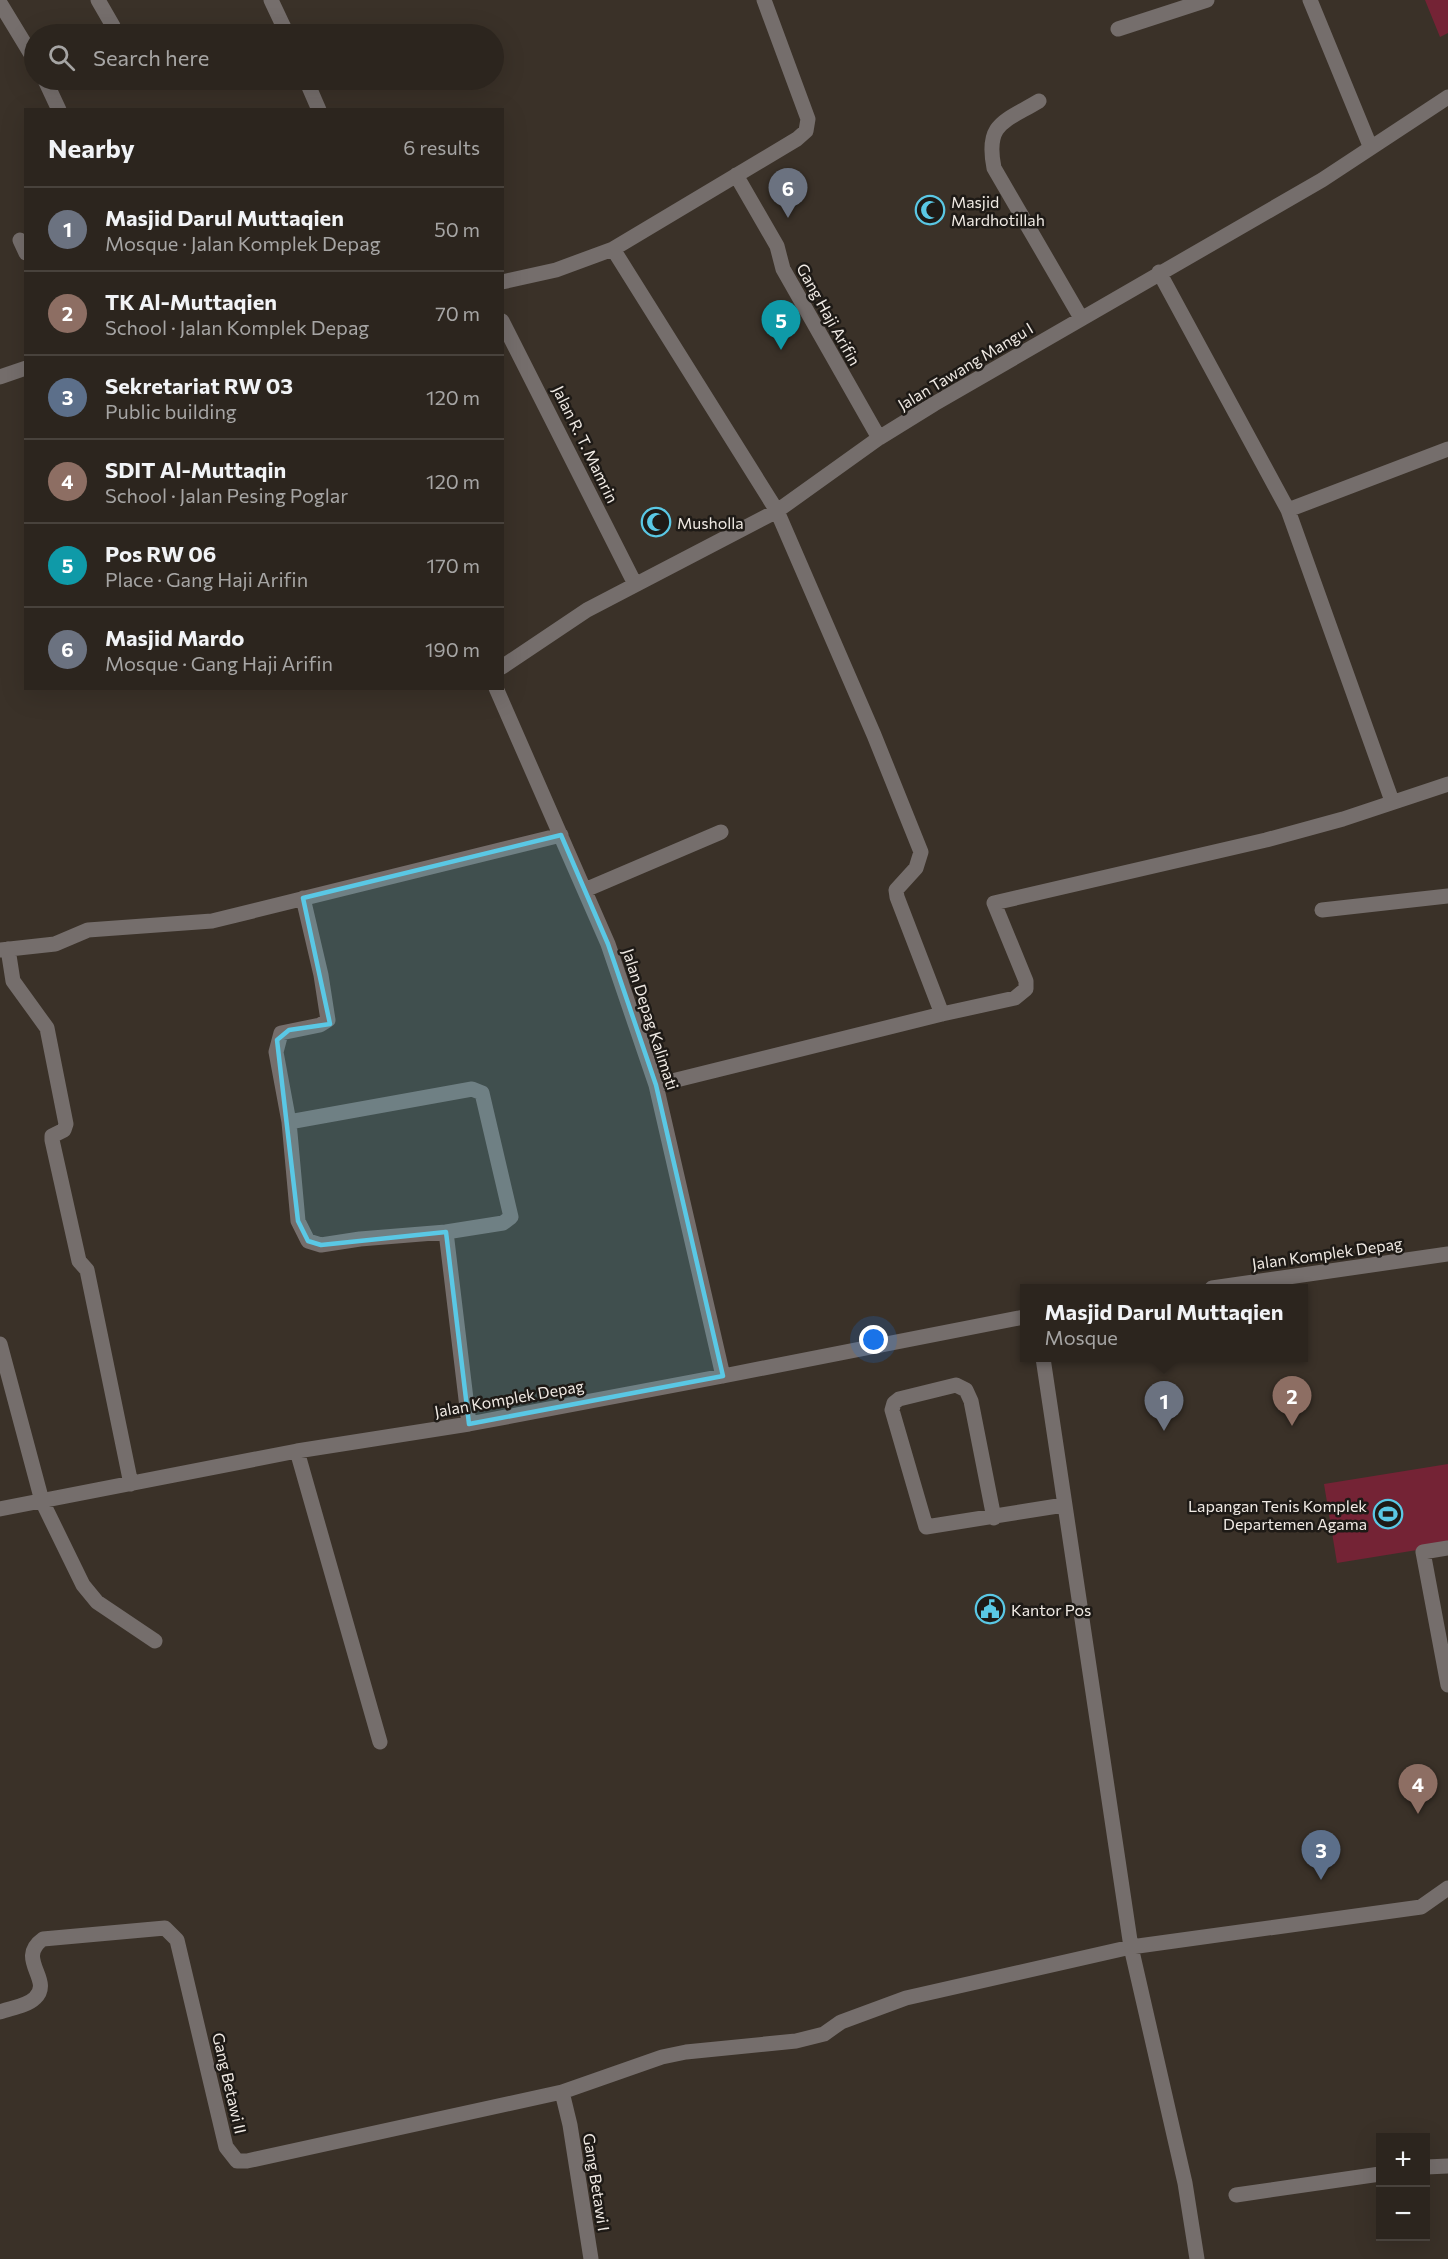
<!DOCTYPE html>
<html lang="en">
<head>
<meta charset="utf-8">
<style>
  :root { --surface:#2c251e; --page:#38312b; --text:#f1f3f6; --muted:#a6a5a4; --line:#48423c; --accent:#5ac8e5 }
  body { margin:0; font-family:Commissioner,sans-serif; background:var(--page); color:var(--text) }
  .controls { position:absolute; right:18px; bottom:18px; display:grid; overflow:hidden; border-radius:0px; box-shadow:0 6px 24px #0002 }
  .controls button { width:54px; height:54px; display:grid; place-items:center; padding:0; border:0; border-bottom:2px solid var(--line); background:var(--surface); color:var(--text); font:30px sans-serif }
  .you { position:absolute; left:874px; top:1340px; width:21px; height:21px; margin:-15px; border:4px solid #fff; border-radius:50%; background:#1a73e8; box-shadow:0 0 0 9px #1a73e833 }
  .badge { display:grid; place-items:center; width:39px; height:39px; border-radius:50%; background:var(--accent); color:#fff; font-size:20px; font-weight:700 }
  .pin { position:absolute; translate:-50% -50px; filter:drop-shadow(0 2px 3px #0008) }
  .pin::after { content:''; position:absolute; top:32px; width:21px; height:18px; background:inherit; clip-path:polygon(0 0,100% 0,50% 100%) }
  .popup { position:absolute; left:1020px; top:1284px; width:288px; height:78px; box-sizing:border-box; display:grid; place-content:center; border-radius:0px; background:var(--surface); filter:drop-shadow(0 2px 4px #0005); font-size:20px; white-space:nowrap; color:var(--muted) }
  .popup b { font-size:22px; color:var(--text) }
  .popup::after { content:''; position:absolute; left:50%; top:100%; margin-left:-12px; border:12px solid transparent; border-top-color:var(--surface) }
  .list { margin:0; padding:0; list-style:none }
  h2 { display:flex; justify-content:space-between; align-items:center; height:78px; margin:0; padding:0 24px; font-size:26px }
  h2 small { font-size:20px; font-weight:400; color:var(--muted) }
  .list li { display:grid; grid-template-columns:39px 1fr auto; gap:18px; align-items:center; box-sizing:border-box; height:84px; padding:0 24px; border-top:2px solid var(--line) }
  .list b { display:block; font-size:22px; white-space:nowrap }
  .list p { margin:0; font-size:20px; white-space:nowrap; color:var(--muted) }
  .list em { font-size:20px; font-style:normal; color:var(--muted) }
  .icon { flex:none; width:33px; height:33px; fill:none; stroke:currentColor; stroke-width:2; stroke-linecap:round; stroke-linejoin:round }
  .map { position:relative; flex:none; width:1448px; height:2259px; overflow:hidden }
  .search { position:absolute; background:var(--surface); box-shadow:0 6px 24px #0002; left:24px; top:24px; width:480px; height:66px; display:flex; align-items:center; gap:15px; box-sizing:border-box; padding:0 21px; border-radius:33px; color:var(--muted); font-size:22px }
  .panel { position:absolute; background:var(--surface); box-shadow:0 6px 24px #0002; left:24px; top:108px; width:480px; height:582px; border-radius:0px }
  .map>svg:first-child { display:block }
  .green { fill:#742335 }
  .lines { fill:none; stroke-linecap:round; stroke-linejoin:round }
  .minor { stroke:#756e6c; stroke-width:15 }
  .marked { fill:#5ac8e5; fill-opacity:0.2; stroke:#5ac8e5; stroke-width:4.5; stroke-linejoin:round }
  .labels { text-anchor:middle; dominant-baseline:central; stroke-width:5; stroke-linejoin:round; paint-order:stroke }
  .poi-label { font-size:16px; fill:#f0eae4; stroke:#1e1a16; text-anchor:start }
  .street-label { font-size:16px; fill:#f0eae4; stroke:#1e1a16 }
</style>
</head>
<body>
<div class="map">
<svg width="1448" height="2259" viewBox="0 0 1448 2259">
  <rect width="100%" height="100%" fill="#3a3128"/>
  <path class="green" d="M1425,0H1448V33L1440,37Z
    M1448,1464V1545L1337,1563L1324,1484Z"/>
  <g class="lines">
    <path class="minor" d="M98,0L113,26
      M271,0L287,34
      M1310,0L1370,146
      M0,3L34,59
      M1118,29L1207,0
      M45,80L59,110
      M306,80L319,110
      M1039,101C1004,122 985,123 994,168L1081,318
      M736,175L777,246L783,269L879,438
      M20,240L26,253
      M613,249L777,511L874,735L921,852L916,868L896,890L897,897L942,1014
      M1159,272L1288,510L1392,801
      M502,282L556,270L613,249L797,139L806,131L808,119L764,0
      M502,321L635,584
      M0,377L26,368
      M1288,510L1448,449
      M502,667L587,610L777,511L879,438L934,404L1322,180L1448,97
      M496,688L608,944L656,1085L723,1376
      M585,890L721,832
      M303,898L321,975L328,1020L320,1025L281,1033L276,1052L289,1122L298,1221L308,1241L321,1245L360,1239L446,1232
      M1322,910L1448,896
      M8,949L13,981L47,1028L66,1124L64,1130L52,1136V1140L79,1261L87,1270L131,1484
      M0,950L55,944L88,930L212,921L561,835
      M656,1085L942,1014L1015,998L1026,989V981L994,903L1266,840L1343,819L1448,784
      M289,1122L472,1089L482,1093L511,1217L503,1223L446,1232L469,1424
      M1212,1288L1448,1254
      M0,1344L42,1501L83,1585L97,1602L155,1641
      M1043,1358L1131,1947L1185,2183L1197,2259
      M297,1451L380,1742
      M0,1509L297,1451L469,1424L723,1376L1024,1317
      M994,1518L971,1401L966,1390L956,1385L899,1399L894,1403L892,1410L926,1527L1064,1505
      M1448,1548L1423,1552L1448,1685
      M0,2012C11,2008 27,2006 35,1998C54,1980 15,1959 43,1939L165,1928L177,1940L226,2147L237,2161H247L562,2092L570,2125L591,2259
      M562,2092L662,2057L686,2052L796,2041L824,2034L841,2022L906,1998L1131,1947L1421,1907L1448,1888
      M1426,2167L1448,2166
      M1236,2195L1380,2174"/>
  </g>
  <path class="marked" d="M561,835L608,944L656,1085L723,1376L469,1424L446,1232L321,1245L308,1241L298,1221L277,1040L289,1030L330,1024L303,898Z"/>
  <defs>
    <g id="mosque-ring" transform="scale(1.5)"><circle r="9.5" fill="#1e1a16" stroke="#5ac8e5" stroke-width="1.5"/><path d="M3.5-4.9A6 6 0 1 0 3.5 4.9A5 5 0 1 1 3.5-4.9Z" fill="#5ac8e5"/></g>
    <g id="stadium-ring" transform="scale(1.5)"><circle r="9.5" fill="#1e1a16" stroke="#5ac8e5" stroke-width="1.5"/><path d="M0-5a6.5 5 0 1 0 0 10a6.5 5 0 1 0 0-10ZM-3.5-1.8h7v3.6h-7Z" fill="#5ac8e5"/></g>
    <g id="civic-ring" transform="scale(1.5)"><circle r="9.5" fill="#1e1a16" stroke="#5ac8e5" stroke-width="1.5"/><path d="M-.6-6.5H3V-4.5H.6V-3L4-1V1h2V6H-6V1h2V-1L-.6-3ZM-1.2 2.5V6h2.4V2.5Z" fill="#5ac8e5"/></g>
  </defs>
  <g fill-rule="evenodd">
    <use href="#mosque-ring" x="930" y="210"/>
    <use href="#mosque-ring" x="656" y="522"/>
    <use href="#stadium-ring" x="1388" y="1514"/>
    <use href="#civic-ring" x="990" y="1609"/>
  </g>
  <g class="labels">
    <g class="poi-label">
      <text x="951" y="201">Masjid<tspan x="951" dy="18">Mardhotillah</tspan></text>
      <text x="677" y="522">Musholla</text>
      <text x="1367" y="1505" text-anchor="end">Lapangan Tenis Komplek<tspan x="1367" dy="18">Departemen Agama</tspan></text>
      <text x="1011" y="1609">Kantor Pos</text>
    </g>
    <g class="street-label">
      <text transform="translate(829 314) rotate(61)">Gang Haji Arifin</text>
      <text transform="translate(965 366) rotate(-31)">Jalan Tawang Mangu I</text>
      <text transform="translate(586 444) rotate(64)">Jalan R. T. Mamrin</text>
      <text transform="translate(651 1019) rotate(72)">Jalan Depag Kalimati</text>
      <text transform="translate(1327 1253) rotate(-8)">Jalan Komplek Depag</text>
      <text transform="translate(509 1398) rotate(-10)">Jalan Komplek Depag</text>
      <text transform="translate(230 2083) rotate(77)">Gang Betawi II</text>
      <text transform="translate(597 2182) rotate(81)">Gang Betawi I</text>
    </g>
  </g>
</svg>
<div class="controls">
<button>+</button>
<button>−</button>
</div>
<div class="you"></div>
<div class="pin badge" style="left:1164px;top:1431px;background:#6b7280">1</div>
<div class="popup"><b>Masjid Darul Muttaqien</b>Mosque</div>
<div class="pin badge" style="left:1292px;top:1426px;background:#8d6e63">2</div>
<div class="pin badge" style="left:1321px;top:1880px;background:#5c6f8a">3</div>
<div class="pin badge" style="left:1418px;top:1814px;background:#8d6e63">4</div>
<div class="pin badge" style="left:781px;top:350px;background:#0f9aa8">5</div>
<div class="pin badge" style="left:788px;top:218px;background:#6b7280">6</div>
<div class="search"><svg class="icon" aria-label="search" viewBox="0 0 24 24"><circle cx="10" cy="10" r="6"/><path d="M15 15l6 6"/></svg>Search here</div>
<section class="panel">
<h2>Nearby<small>6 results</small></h2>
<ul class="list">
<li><span class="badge" style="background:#6b7280">1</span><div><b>Masjid Darul Muttaqien</b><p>Mosque · Jalan Komplek Depag</p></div><em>50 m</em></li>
<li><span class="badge" style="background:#8d6e63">2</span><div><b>TK Al-Muttaqien</b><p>School · Jalan Komplek Depag</p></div><em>70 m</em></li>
<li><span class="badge" style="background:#5c6f8a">3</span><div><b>Sekretariat RW 03</b><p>Public building</p></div><em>120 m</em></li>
<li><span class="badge" style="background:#8d6e63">4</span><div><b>SDIT Al-Muttaqin</b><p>School · Jalan Pesing Poglar</p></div><em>120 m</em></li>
<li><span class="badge" style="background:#0f9aa8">5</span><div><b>Pos RW 06</b><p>Place · Gang Haji Arifin</p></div><em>170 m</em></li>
<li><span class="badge" style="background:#6b7280">6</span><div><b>Masjid Mardo</b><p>Mosque · Gang Haji Arifin</p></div><em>190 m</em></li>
</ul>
</section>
</div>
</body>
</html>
